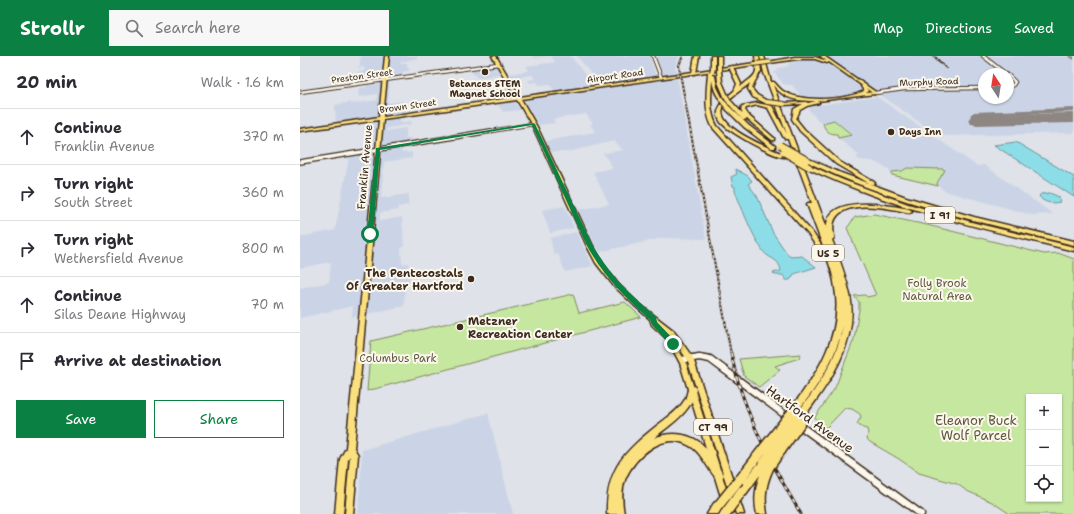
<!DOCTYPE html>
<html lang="en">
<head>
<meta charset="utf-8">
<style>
  :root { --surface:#fff; --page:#f7f7f7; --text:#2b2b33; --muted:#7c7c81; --line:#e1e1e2; --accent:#0b8043 }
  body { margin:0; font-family:"Shantell Sans",sans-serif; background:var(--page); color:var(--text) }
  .controls { position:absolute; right:12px; bottom:12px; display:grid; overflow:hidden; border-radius:0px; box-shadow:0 1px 3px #0004 }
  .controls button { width:36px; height:36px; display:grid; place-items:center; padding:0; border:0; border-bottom:1px solid var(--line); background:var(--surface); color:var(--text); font:20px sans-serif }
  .compass { position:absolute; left:678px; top:12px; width:36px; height:36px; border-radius:50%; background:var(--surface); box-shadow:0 1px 3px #0004; rotate:348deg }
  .stop { position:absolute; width:12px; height:12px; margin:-9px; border:3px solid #0b8043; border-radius:50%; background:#fff }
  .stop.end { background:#0b8043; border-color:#fff; box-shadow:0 1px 4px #0008 }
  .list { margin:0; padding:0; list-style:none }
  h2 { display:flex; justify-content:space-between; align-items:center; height:52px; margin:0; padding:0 16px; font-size:17px }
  h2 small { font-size:13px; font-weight:400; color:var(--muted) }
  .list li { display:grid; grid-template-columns:26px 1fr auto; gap:12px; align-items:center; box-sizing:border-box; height:56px; padding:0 16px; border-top:1px solid var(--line) }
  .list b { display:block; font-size:15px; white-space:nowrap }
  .list p { margin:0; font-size:13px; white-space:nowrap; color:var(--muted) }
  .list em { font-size:13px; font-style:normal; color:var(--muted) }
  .actions { display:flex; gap:8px; padding:12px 16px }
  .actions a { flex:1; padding:9px 0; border:1px solid var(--accent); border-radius:0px; text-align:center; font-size:14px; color:var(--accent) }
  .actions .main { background:var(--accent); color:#fff }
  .icon { flex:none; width:22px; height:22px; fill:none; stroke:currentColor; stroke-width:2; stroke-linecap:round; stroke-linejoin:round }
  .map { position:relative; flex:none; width:774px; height:458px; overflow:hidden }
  header { display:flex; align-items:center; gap:24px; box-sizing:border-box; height:56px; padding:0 20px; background:var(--accent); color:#fff }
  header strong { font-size:19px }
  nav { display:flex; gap:22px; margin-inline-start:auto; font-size:14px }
  .search { width:280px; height:36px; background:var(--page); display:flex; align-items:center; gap:10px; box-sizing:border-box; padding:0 14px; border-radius:0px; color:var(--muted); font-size:15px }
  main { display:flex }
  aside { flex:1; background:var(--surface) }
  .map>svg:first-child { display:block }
  .built { fill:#cbd4e6; fill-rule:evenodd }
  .green { fill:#c5e7a0; stroke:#80885f; fill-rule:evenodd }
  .water { fill:#8ddde8; stroke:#6c9597 }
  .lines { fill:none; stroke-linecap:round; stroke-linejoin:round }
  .taxiway { fill:#8d8683; fill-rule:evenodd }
  .runway { fill:#8d8683; fill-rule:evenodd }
  .minor-far2-casing { stroke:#3b2a1e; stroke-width:4.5 }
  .minor-far1-casing { stroke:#3b2a1e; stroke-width:6 }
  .minor-casing { stroke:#3b2a1e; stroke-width:9 }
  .major-casing { stroke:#3b2a1e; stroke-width:3 }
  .highway-casing { stroke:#3b2a1e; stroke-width:3 }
  .minor-far2 { stroke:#fbf7ec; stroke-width:2.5 }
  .minor-far1 { stroke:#fbf7ec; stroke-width:3.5 }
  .minor { stroke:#fbf7ec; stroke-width:6 }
  .major { fill:#fbe080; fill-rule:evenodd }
  .highway { fill:#fbe080; fill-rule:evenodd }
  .rail-far1-casing { stroke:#3b2a1e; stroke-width:2 }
  .rail-casing { stroke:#3b2a1e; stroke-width:3 }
  .rail-far1 { stroke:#fbf7ec; stroke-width:1; stroke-dasharray:2; stroke-linecap:butt }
  .rail { stroke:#fbf7ec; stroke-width:1.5; stroke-dasharray:4; stroke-linecap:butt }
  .major-bridge-casing { stroke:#3b2a1e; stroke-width:5.5; stroke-linecap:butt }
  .highway-bridge-far2-casing { stroke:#3b2a1e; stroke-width:6; stroke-linecap:butt }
  .highway-bridge-far1-casing { stroke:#3b2a1e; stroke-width:8; stroke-linecap:butt }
  .highway-bridge-casing { stroke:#3b2a1e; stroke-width:12; stroke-linecap:butt }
  .major-bridge { stroke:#fbe080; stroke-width:3.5 }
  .highway-bridge-far2 { stroke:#fbe080; stroke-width:4 }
  .highway-bridge-far1 { stroke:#fbe080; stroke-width:5.5 }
  .highway-bridge { stroke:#fbe080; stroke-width:9 }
  .route { fill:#0b8043 }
  .poi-dot { fill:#3b2a1e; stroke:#fbf7ec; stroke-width:1.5 }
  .labels { text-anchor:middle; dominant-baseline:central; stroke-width:4; stroke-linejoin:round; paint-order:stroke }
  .far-street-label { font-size:9px; fill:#3b2a1e; stroke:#fbf7ec }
  .far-poi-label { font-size:9px; font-weight:bold; fill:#3b2a1e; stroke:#fbf7ec }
  .shield { fill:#fbf7ec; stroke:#75685c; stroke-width:1 }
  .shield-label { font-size:10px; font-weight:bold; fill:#3b2a1e }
  .street-label { font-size:11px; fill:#3b2a1e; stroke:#fbf7ec }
  .poi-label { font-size:11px; font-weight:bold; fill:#3b2a1e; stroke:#fbf7ec; text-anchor:end }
  .park-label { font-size:11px; fill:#5e593e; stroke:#fbf7ec }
  .near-street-label { font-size:13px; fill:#3b2a1e; stroke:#fbf7ec }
  .near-park-label { font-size:13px; fill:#5e593e; stroke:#fbf7ec }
</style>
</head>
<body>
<header>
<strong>Strollr</strong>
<div class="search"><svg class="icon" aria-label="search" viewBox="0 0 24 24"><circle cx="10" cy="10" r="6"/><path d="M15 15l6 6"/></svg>Search here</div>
<nav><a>Map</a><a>Directions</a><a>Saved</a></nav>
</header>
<main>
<aside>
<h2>20 min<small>Walk · 1.6 km</small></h2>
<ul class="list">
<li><svg class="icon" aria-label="ahead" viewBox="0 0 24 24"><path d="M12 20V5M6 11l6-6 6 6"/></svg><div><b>Continue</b><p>Franklin Avenue</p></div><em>370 m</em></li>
<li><svg class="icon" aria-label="right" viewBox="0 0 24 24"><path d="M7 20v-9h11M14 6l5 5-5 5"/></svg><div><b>Turn right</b><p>South Street</p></div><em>360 m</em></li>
<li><svg class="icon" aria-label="right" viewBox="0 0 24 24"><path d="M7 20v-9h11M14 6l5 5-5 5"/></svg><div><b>Turn right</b><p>Wethersfield Avenue</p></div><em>800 m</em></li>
<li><svg class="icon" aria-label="ahead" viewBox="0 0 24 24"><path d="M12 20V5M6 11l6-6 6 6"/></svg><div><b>Continue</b><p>Silas Deane Highway</p></div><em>70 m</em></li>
<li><svg class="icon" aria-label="arrive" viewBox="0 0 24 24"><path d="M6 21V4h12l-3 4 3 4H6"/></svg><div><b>Arrive at destination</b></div></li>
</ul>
<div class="actions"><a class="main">Save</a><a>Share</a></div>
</aside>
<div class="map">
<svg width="774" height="458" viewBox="0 0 774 458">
  <rect width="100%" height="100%" fill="#dfe2e8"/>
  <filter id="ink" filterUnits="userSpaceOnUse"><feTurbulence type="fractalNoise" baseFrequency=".025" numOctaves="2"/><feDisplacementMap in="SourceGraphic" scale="8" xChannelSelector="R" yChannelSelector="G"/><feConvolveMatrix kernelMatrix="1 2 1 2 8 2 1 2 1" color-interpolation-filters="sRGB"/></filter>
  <g filter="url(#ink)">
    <path class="built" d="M61,0H117V2L101,6V7H107V12H109V15L103,16V22L90,24L88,47L103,45L106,60L100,61L101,67L111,65L112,68L87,72L86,75L106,72V82H112L113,89L101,91L102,97L112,96V102L84,106L81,142L109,138L108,149L98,151V154L80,157V165L102,161L104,191L101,192L102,208L108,207L109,224L105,226L104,250L52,261L53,250L0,262V232L29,226L31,206L0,212V181L35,174L50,96L71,93L74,65L36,71L35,49L51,46V48L77,44V38L59,41L58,34L60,32L66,31V29L78,28L80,18L58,21V16L64,15V11L59,12Z
      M233,0H271L293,30L255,35L249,28L239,29L237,26L230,27L228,24L235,23L232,19L211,22L208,18L229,15L226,10L255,6L251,0L234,2Z
      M277,0H350L356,21L300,29Z
      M356,0H379L375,12L379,17L362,19Z
      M525,0H774V77L639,80ZM684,18H708V42H684Z
      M505,3L522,5L546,20L564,34L561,37L522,42H500L501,40L492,29L483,28L474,16L478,15L477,12L485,11L489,9L488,8L494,6V4Z
      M195,9L200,18L177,22L170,13Z
      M377,20L406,183L363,182L299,196L278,154L309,148L293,116L313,112L303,97L323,94L314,85L268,96H251L246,85L295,76L290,68H293L286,58L253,63L255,67L239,69L223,44Z
      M208,32L212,40L200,42L198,39H188L187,38L175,40V38Z
      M577,41L677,110L684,109L753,158L732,159L648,136L642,133L637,128L643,113L607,112L602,115L589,116V113L572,105L559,104L556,101L559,99L538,82L551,79L534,64L523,67L519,66L509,54L510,52L519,49Z
      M214,44L220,54L203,56L197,47Z
      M265,150L274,172L250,177L242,154Z
      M276,176L293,210L265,216L258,198L254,199L250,182Z
      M188,357L213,458H58L62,394Z"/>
    <path class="green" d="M534,64L552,79L538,82L537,78C529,78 525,75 523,67Z
      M607,112L643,113L645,114L637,127L638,130L592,119V116L602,115Z
      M574,158L627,169L744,198L758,197L774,203V458H710L692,446L667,435L657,428L619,417L599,403L570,386L567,383L568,377L567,373L563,372L557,368L561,361L560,358L552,353L545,352L526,372L516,363L515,361L535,332L554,283L559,254V246L554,240L565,239L567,241L576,239L547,172L555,161ZM729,341H759V443H729Z
      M273,238L279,257L325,246L341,261L67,335L71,285Z
      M501,298L499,302L475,310L480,314L459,331L444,320L439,303Z"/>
    <path class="water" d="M716,86L774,121V141L694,89Z
      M435,113L448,120L452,125L448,128L457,140L473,177L488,199L491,201L502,200L516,211L494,218L490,224H486L483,219H475L473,217L481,215C479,201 469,204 463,195C451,177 443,155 435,135V131L433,130L431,121L437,118Z
      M750,137L759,141L760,146C752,148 743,147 739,140L741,138Z"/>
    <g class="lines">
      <path class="taxiway" d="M768,0H774V4Z
        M774,52V56L679,60L683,64L679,66L670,59L674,56Z"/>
      <path class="runway" d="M774,57V67L677,69L671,68L668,64L671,60L677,59Z"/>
      <g class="minor-far2-casing">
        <path id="minor-far2" d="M353,0L361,21
          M683,0L706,18
          M708,19L715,26L713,29L708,31
          M0,36L198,8
          M575,37L604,33L684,32
          M185,76L233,68"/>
      </g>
      <g class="minor-far1-casing">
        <path id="minor-far1" d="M0,106L191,75"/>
      </g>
      <g class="minor-casing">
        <path id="minor" d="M382,304L399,301L410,303L488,361
          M499,369L621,458"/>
      </g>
      <g class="major-casing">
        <path id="major" d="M85,0H89L83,61L216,41L192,0H196L220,41L455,7V9H454L221,43L237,71L292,188L302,207L318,228L338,247L373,274L393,302L444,458H436L387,303L374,285L386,307L433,454L432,457L429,458L426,457L425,454L380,307L367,283L352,269L350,263L334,249L314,230L296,207L286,188L233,71L217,44L83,63L54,392L58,399L53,458H45L50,400L48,403L43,458H35L40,403L46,392L79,64L0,75V73L79,61Z
          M520,0H524L577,37L574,38L529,6L527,7L515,3H498L470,7L468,6L495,1H515L527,5Z"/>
      </g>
      <g class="highway-casing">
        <path id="highway" d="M395,0H399L396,17L394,18L392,17Z
          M411,0H415V12L413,13L411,12Z
          M417,0H421V11L419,12L417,11Z
          M455,0H459L461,15L454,27L452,33L457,39L469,46L465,47L453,41L448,33L450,27C442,34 427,42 423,52C415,72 472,93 486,99V101C475,102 426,75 420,65C416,58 418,53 422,47L421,46L427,41L424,40L418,26L417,15L419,14L421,15L422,26L428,40L434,35L437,28L429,11L431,10L433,11L441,28L440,31C456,18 458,21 455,0Z
          M460,0H464L471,26H474C477,29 480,33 483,35C501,47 546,44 564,35L561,30L563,29H564L568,35L566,37L575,36L577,37L575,38L518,45L519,46V47L507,50L500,54L496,63L504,73L540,106L574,126L575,127L572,129L536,108L500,75L492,63L494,53L503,48L484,49L482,48L484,47L506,46L508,47L516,45C498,45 485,44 473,29L527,172C525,137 589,149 609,153L612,155L609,157C590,152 542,142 534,166C532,171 534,177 534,182L532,184C539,202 546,220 550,239C559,285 530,326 504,361L501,363L498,361L497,359C500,352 506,346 511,339C526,318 539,295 543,269C536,303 518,330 497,356L494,357L491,356L490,354L491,352C518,317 543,278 535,232C534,221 530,210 526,199H522L508,178L413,72C403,54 407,36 408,16L410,15L412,16V19L415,20L417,31L423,43L421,44C416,40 413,31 412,24C411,41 409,55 417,70L512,176L524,193L507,148L508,147H512L488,83H486L484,82L468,52L457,49L446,52L445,54L449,60L474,82V84H472L447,63L443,64L428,47L432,46L443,58L441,54L442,50L457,47L472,50L487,78L464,17Z
          M425,50H429L448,69L475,90V92H471L444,71L425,52Z
          M507,102L541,117L606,141L674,161L774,185V189C705,172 636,157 569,132C547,124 526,115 505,105L504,104Z
          M509,109L543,124L608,148L675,167L774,191V195C706,178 637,163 572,139C550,131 528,122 507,112V110Z
          M392,330L395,331L396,333C392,356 371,368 354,382C371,375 391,377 404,390C411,398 415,408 422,416L424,419L422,422L419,423L416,422C407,412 401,395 388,389C363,375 334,401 325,424C321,435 322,447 324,458H307C306,412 325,395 359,368C368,361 378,355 384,345C387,341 387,335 389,331Z
          M457,397L460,398L462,401L446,423L461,404L464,403L467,404L469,407L472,408L474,411C466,427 464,440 467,458H457C454,445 455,432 460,419L446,438L442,439L438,438L437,435L442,427L439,428L436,427L434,424L454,398Z
          M418,445L422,447L423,450L418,458H407L414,447Z"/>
      </g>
      <use href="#minor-far2" class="minor-far2"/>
      <use href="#minor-far1" class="minor-far1"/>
      <use href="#minor" class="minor"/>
      <use href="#major" class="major"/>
      <use href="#highway" class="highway"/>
      <g class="rail-far1-casing">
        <path id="rail-far1" d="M383,0L379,9L380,17L431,298
          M634,0L646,12"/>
      </g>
      <g class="rail-casing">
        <path id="rail" d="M431,297C442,354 471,408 501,458"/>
      </g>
      <use href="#rail-far1" class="rail-far1"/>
      <use href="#rail" class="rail"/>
      <g class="major-bridge-casing">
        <path id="major-bridge" d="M454,8L470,6"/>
      </g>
      <g class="highway-bridge-far2-casing">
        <path id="highway-bridge-far2" d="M419,11V15
          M412,16L413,12
          M426,40L430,47
          M421,43L427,51
          M467,46L484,48"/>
      </g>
      <g class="highway-bridge-far1-casing">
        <path id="highway-bridge-far1" d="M480,89L507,104
          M483,96L509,111"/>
      </g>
      <g class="highway-bridge-casing">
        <path id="highway-bridge" d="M457,401L494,354
          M464,407L498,362
          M469,411L504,362
          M418,450L439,424
          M425,458L442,435"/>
      </g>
      <use href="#major-bridge" class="major-bridge"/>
      <use href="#highway-bridge-far2" class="highway-bridge-far2"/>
      <use href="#highway-bridge-far1" class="highway-bridge-far1"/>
      <use href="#highway-bridge" class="highway-bridge"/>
    </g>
  </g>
  <path class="route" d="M233,67L235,68L292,188C310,220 329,237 356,261L357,266L376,286V290H371L352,269L350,264C323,239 304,221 286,188L232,69L80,94L73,178L70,180L67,178L76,92Z"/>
  <g class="poi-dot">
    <circle cx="185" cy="16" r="4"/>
    <circle cx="591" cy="76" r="4"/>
    <circle cx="171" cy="223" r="4"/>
    <circle cx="160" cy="271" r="4"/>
  </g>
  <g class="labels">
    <g class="far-street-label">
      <text transform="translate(62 20) rotate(-8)">Preston Street</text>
      <text transform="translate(315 20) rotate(-8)">Airport Road</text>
      <text transform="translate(629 26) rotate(-2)">Murphy Road</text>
      <text transform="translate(108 50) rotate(-8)">Brown Street</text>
    </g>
    <g class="far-poi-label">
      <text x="185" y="28">Betances STEM<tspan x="185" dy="10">Magnet School</tspan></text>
      <text x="599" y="76" text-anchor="start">Days Inn</text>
    </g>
    <g class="shield">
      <rect x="625" y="151" width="30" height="16" rx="3"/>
      <rect x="512" y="189" width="32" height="16" rx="3"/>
      <rect x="394" y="363" width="38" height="16" rx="3"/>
    </g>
    <g class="shield-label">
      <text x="640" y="159">I 91</text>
      <text x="528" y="197">US 5</text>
      <text x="413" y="371">CT 99</text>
    </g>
    <g class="street-label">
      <text transform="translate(65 111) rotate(-85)">Franklin Avenue</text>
    </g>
    <g class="poi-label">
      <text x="163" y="217">The Pentecostals<tspan x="163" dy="13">Of Greater Hartford</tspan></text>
      <text x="168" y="265" text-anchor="start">Metzner<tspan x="168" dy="13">Recreation Center</tspan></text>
    </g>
    <g class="park-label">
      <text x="637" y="227">Folly Brook<tspan x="637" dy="13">Natural Area</tspan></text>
      <text x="98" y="302">Columbus Park</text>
    </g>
    <g class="near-street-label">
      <text transform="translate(510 363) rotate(36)">Hartford Avenue</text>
    </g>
    <g class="near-park-label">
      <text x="676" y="364">Eleanor Buck<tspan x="676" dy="15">Wolf Parcel</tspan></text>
    </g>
  </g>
</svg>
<div class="controls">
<button>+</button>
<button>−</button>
<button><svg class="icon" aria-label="locate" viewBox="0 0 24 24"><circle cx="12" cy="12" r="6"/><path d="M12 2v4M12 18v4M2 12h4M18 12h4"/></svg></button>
</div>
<svg class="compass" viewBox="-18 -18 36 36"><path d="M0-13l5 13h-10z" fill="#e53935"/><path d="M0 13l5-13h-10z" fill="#7c7c81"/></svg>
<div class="stop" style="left:70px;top:178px"></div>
<div class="stop end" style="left:373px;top:288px"></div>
</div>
</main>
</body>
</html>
